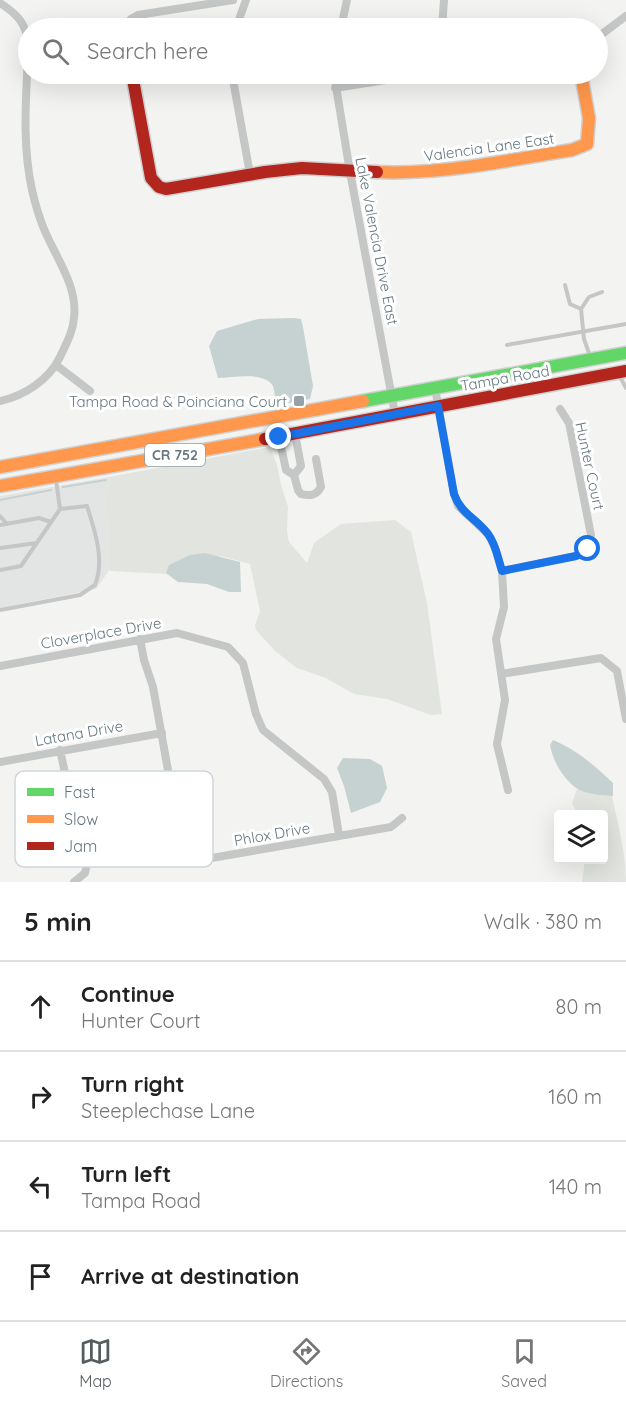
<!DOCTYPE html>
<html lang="en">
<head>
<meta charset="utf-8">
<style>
  :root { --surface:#fff; --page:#f6f6f6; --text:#222; --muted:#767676; --line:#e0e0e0; --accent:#565c5e }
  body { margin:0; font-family:Quicksand,sans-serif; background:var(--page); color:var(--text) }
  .controls { position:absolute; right:18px; bottom:18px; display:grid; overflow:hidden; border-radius:6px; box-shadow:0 6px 24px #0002 }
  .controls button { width:54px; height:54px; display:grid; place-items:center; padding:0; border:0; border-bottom:2px solid var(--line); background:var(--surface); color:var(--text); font:30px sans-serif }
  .stop { position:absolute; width:18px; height:18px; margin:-14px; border:4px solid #1a73e8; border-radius:50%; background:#fff }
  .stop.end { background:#1a73e8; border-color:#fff; box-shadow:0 2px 6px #0008 }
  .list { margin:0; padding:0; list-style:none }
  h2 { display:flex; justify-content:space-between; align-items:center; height:78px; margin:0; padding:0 24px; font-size:26px }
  h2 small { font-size:20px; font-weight:400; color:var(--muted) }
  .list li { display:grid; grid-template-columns:39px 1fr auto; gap:18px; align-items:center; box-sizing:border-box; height:90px; padding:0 24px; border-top:2px solid var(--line) }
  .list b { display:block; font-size:22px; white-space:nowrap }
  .list p { margin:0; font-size:20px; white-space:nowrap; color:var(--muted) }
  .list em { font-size:20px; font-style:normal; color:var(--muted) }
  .icon { flex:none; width:33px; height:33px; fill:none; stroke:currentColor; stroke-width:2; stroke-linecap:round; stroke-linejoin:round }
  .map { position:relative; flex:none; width:626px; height:882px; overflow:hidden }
  .search { position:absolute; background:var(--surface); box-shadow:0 6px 24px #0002; left:18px; right:18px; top:18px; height:66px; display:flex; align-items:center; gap:15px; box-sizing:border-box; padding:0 21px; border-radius:33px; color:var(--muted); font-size:22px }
  .sheet { height:438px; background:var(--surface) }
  nav { display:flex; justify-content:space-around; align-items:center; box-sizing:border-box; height:84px; border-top:2px solid var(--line); background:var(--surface); font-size:16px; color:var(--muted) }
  nav a { display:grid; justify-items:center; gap:3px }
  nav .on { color:var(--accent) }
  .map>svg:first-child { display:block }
  .built { fill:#e3e5e4 }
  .green { fill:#e2e5df }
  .water { fill:#c6d1d2 }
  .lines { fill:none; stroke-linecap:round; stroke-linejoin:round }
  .stream { stroke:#c6d1d2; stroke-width:2 }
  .fast-casing { stroke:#cfd1d1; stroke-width:15 }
  .slow-casing { stroke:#cfd1d1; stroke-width:15 }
  .jam-casing { stroke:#cfd1d1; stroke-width:15 }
  .lane { stroke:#c5c7c7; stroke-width:4 }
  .street { stroke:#c5c7c7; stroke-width:8 }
  .fast { stroke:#63d668; stroke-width:12 }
  .slow { stroke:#ff974d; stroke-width:12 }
  .jam { stroke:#b3261e; stroke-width:12 }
  .route { stroke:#1a73e8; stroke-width:8 }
  .poi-dot { fill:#96a2a8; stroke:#fff; stroke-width:2 }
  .labels { text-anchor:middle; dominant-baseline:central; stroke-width:6; stroke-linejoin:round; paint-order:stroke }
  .shield { fill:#fff; stroke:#92a0a7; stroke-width:1.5 }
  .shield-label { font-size:14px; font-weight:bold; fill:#647781 }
  .street-label { font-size:15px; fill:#647781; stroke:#fff }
  .poi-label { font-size:15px; fill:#647781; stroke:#fff; text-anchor:end }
  .key { fill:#fff; stroke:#d0d6d9; stroke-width:1.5 }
  .key-label { font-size:16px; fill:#647781 }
</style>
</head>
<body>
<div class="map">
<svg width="626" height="882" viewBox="0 0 626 882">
  <rect width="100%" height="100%" fill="#f3f3f1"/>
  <path class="built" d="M109,477L104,503L109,530L107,551L110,569L96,589L0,608V496Z"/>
  <path class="green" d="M270,447L277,465L281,485L288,507L287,531L289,542L307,563L314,543L341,524L395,520L411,532L427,603L442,714L431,715L387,699L354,694L326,678L297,668L275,651L256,630L255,625L260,611L250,564L221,556L167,574L110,571L107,551L109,530L104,503L109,477Z
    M577,789L591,794L612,796C618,824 626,853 626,882H582L585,860H604V814H578L572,803Z"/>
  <path class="water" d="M294,318L301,319L303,327L313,386L310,399L276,405C275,399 275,392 273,386C265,371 233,378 218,378L209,346L217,331L258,319Z
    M205,553L240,562L241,592H229L207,584L178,582L166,573L169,565L190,555Z
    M553,740C577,750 594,765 613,783V796C601,795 586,795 576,788C562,777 553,761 550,745Z
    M343,758L370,759L382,766L387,788L380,802L351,813L344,786L337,768Z"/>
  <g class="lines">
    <path class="stream" d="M63,487L106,480
      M0,500L51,490"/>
    <g class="fast-casing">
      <path id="fast" d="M363,401L626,353"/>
    </g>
    <g class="slow-casing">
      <path id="slow" d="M377,172C443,175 507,160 572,150L587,144L589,118L581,74
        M0,467L363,401
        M0,486L265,439"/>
    </g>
    <g class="jam-casing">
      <path id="jam" d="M132,74L151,178L159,187L166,189L265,172L302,168L377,172
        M265,439L626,371"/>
    </g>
    <path class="lane" d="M565,285L570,304L581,309L584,339L590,356
      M581,309L589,297L602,292
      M507,345L626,324
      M619,375L626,388
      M0,516L7,524
      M0,525L39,518L51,522
      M0,548L37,543
      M0,570L21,566L60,509L56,480
      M0,610L80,595L95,585C105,560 95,531 87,506L60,509"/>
    <path class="street" d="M0,3C17,14 27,24 28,44
      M126,28L131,19L138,15L233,0
      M236,28L246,0
      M341,28L347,0
      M442,28L444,0
      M598,37L626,16
      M232,74L250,174
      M334,74L350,172L395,414
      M335,88L424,74
      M56,365L90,391
      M435,388L454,494L458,506L488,534L495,548L502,571L504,607L496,639L505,700L497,744L508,790
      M0,401C24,396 49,380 60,357C66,344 73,332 74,318C78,286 56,258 44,229C39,217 35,203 32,190C22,144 26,100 28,54
      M279,437L286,470L294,475L298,490L301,494C310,496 316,496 321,487L316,459
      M294,475L301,466L295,434
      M502,571L576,556L588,549L591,535L569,423L560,409
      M140,639L144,660L153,687L182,848C186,857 191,858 200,860L391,827L402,818
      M0,666L177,633L228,647L243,663L256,714L263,730L324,779L332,792L339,835
      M501,674L601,658L617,671L626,719
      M60,750L70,796L78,819L87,864L85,873L74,882
      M0,762L162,733"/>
    <use href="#fast" class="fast"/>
    <use href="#slow" class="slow"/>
    <use href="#jam" class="jam"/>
  </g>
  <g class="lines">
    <path class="route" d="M279,437L438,406L454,494C461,514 476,518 488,534C496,544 498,559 502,571L576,556L588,549"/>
  </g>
  <rect class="poi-dot" x="293" y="395" width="12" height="12" rx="3"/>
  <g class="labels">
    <rect class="shield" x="145" y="444" width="60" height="22" rx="4.5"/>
    <g class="shield-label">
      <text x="175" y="455">CR 752</text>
    </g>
    <g class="street-label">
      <text transform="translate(489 147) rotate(-8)">Valencia Lane East</text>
      <text transform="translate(377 241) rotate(79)">Lake Valencia Drive East</text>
      <text transform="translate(505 378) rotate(-10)">Tampa Road</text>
      <text transform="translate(590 466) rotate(78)">Hunter Court</text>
      <text transform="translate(101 633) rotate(-10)">Cloverplace Drive</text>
      <text transform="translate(79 733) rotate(-10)">Latana Drive</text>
      <text transform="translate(272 834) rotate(-10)">Phlox Drive</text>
    </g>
    <g class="poi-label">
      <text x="287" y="401">Tampa Road &amp; Poinciana Court</text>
    </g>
  </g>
  <rect x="15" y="771" width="198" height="96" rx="9" class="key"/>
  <rect x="27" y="788" width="27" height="8" fill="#63d668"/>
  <rect x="27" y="815" width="27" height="8" fill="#ff974d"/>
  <rect x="27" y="842" width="27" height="8" fill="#b3261e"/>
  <g class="key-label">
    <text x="64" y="798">Fast</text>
    <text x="64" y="825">Slow</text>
    <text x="64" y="852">Jam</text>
  </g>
</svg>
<div class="controls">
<button><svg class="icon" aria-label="layers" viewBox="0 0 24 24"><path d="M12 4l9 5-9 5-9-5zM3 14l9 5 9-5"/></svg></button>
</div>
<div class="stop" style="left:588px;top:549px"></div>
<div class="stop end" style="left:279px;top:437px"></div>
<div class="search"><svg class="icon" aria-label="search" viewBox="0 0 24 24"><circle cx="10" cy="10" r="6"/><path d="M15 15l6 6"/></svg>Search here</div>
</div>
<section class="sheet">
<h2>5 min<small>Walk · 380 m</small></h2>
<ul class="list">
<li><svg class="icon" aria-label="ahead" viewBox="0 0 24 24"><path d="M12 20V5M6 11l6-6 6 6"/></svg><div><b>Continue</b><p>Hunter Court</p></div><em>80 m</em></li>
<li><svg class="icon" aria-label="right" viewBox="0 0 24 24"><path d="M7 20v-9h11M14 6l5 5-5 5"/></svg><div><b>Turn right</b><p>Steeplechase Lane</p></div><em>160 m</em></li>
<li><svg class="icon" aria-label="left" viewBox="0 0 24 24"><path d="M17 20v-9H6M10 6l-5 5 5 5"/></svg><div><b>Turn left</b><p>Tampa Road</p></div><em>140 m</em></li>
<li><svg class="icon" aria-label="arrive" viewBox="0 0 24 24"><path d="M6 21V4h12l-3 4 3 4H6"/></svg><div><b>Arrive at destination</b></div></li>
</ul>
</section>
<nav>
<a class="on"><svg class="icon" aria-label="map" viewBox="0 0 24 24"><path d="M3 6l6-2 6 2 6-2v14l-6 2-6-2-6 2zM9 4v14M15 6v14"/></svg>Map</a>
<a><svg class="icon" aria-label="directions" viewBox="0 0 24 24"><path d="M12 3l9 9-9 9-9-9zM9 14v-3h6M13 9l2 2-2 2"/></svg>Directions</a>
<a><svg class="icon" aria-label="saved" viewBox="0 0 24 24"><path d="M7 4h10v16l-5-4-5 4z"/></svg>Saved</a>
</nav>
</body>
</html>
